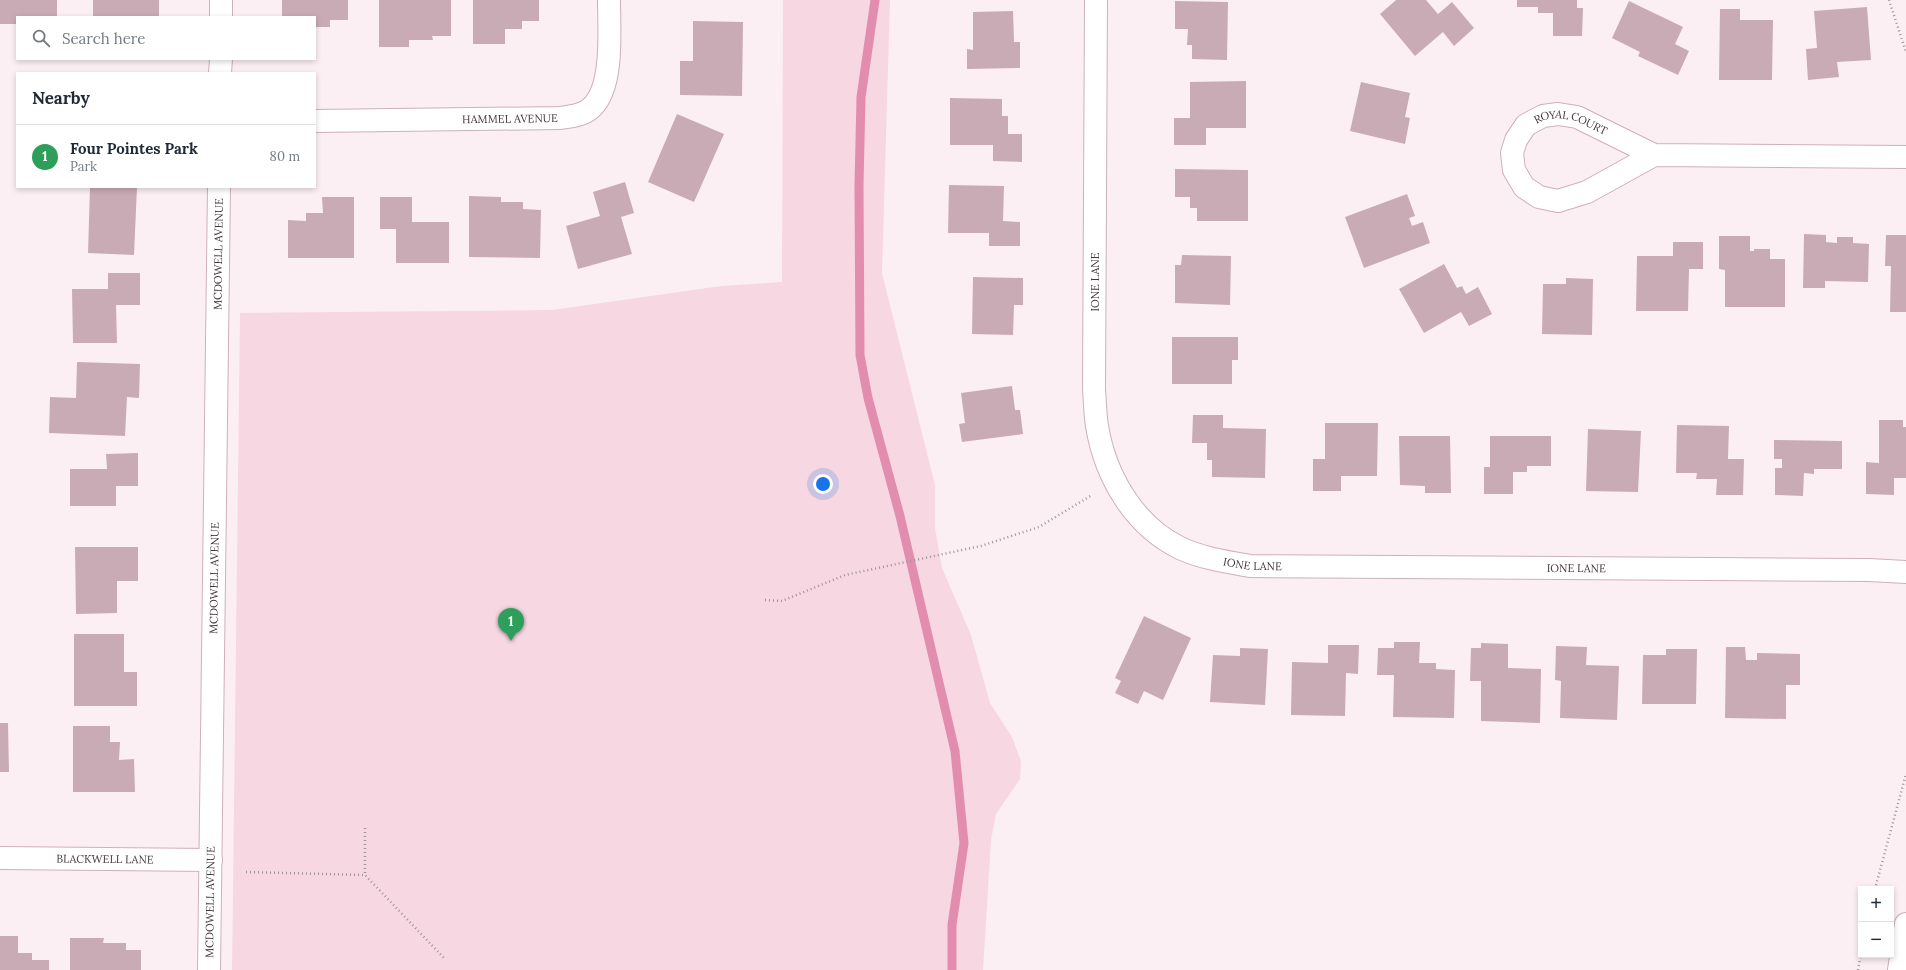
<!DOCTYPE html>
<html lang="en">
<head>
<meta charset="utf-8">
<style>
  :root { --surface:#fff; --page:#f2f2f3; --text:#1f2937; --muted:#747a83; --line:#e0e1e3; --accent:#0f766e }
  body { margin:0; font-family:Lora,serif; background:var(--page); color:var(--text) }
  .controls { position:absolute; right:12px; bottom:12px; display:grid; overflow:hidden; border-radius:0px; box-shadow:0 2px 6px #0003 }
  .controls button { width:36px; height:36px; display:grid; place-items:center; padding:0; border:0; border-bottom:1px solid var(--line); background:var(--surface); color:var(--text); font:20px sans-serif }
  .you { position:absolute; left:823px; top:484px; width:14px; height:14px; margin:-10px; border:3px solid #fff; border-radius:50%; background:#1a73e8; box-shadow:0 0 0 6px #1a73e833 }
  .badge { display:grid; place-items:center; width:26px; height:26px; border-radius:50%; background:var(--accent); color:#fff; font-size:13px; font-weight:700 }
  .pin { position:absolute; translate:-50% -33px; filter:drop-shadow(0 1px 2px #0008) }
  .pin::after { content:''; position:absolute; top:21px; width:14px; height:12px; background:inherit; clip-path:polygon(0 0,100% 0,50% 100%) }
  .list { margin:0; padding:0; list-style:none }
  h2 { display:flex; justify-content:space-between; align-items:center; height:52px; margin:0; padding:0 16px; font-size:17px }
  h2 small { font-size:13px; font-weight:400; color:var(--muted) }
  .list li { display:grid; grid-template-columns:26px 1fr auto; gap:12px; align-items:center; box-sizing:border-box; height:64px; padding:0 16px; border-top:1px solid var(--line) }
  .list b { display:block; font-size:15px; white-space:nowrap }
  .list p { margin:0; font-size:13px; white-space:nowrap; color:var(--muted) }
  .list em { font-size:13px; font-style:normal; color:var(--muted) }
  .icon { flex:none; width:22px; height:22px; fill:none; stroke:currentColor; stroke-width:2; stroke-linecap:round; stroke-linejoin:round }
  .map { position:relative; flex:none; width:1906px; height:970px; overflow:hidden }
  .search { position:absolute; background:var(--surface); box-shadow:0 2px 6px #0003; left:16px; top:16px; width:300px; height:44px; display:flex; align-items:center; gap:10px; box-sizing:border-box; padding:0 14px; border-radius:0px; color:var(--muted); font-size:15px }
  .panel { position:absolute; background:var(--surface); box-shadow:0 2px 6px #0003; left:16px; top:72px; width:300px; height:116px; border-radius:0px }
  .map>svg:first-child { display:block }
  .green { fill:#f7d7e2 }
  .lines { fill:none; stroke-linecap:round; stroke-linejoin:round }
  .stream { stroke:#e28dae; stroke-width:9 }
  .building { fill:#c9abb5 }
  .minor-casing { stroke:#ceb0bb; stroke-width:24 }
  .path { stroke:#a09397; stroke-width:2.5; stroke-dasharray:1 3; stroke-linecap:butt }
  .minor { stroke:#fff; stroke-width:22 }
  .labels { text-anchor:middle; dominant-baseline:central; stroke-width:3; stroke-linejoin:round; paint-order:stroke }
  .street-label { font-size:11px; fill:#43363a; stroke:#fff }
</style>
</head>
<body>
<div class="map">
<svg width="1906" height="970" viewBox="0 0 1906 970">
  <rect width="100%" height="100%" fill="#fceff3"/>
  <path class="green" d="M783,0H890L882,273L935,485V528L942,568L971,635L990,703L1012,737L1021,761L1020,779L996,814L991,840L983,970H232L240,313L552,310L721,286L782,282Z"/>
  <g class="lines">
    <path class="stream" d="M875,0L861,97L859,185L860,355L868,398L900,516L955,751L964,843L952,925V970"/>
  </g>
  <path class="building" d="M0,0H57V17H17V24H0Z
    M93,0H159V17H93Z
    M282,0H348V20H330V27H315V17H282Z
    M379,0H451V36H432L433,40H409V47H379Z
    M473,0H539V21H522V29H505V44H473Z
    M1396,0H1426L1438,14L1452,2L1474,28L1454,46L1443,32L1415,56L1380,14Z
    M1517,0H1577V8H1583L1582,36H1553V13H1538V7H1517Z
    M1175,1L1228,2L1227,60L1192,59V45H1187L1188,29H1175Z
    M1629,1L1683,27L1675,44L1689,51L1678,75L1638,56L1640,52L1612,38Z
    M1867,7L1871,60L1837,62L1839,77L1808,80L1806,49L1817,48L1814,11Z
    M1720,9H1740V20H1773L1772,80H1719Z
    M1013,11L1014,42H1020V68L967,69V49L973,50V12Z
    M693,21L743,22L742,96L680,95V61H693Z
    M1246,81V128H1206V145H1174V118H1190V82Z
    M1361,82L1410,93L1405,117L1410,118L1405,144L1350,131Z
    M950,98L1002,99V116H1008V134H1022V162L993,161V145H950Z
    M677,114L724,134L694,202L648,182Z
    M1175,169L1248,170V221H1197V208H1190V197H1175Z
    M625,182L634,213L621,217L632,254L578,269L566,226L600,216L593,192Z
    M949,185L1004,186L1003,221L1020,222V246H989V233H948Z
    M90,187H137L134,255L88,253Z
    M1407,194L1415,216L1409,218L1412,226L1423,222L1430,243L1364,268L1345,217Z
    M469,196L501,197V202H523V209L541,210L540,258L469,257Z
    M322,197H354V258H288V220L306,221V213H323Z
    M380,197H412V222H449V263H396V229H380Z
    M1804,234L1826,235V242L1837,243V237H1853V243L1869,244L1868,282L1825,281V288H1803Z
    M1886,235H1906V312H1890L1891,266H1885Z
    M1719,236H1750V251H1754V249H1770V259H1785V307H1725V270L1719,269Z
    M1673,242H1703V269H1689L1688,311H1636L1637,256H1673Z
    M1182,255L1231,256L1230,305L1175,303V265H1181Z
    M1444,264L1457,288L1462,286L1466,294L1478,287L1492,314L1469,326L1461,312L1424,333L1399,289Z
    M108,273H140V305H116L117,343H73L72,289H108Z
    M973,277L1023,278V305H1014L1013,335L972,334Z
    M1566,278L1593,279L1592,335L1542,334L1543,284H1566Z
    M1172,337H1238V360H1232V384H1172Z
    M77,362L140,364L139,398L127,397L125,436L49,433L50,397L76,398Z
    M1012,386L1015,410H1020L1023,434L962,442L959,424L965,423L961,393Z
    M1193,415H1223V428L1266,429L1265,478L1212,477V460H1207V443H1192Z
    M1879,420H1903V427H1906V478H1894V495L1866,494V462L1879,463Z
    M1325,423H1378L1377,476H1341V491H1313V459H1325Z
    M1677,425L1729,426L1728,459H1744L1743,495H1716L1717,479H1696L1697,473H1676Z
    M1588,429L1641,431L1638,492L1586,491Z
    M1399,436H1450L1451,493H1425V486L1400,485Z
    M1490,436H1551V466H1527V472H1513V494H1484V467H1490Z
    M1774,440L1842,441V469H1814V474L1804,473L1803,496L1775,495V468H1782V459H1774Z
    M138,453V486H116V506H70V469H107L106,454Z
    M75,547H138V581H117V613L76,614Z
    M1144,616L1191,638L1163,700L1144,691L1138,704L1115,693L1121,681L1115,678Z
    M74,634H124V672H137V706H74Z
    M1394,642H1420L1419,663H1436V669L1455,670L1454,718L1393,717L1394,675H1377L1378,648H1394Z
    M1481,643L1508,644V668L1541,669L1540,723L1481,721V681H1470L1471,648H1481Z
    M1328,645H1359L1358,674L1346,673L1345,716L1291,715L1292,662L1328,663Z
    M1556,646L1587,647L1586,665L1619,666L1617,720L1560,718L1561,681L1555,680Z
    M1726,647H1745L1746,660H1757V653L1800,654V685H1786V719L1725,718Z
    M1240,648L1268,649L1265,705L1210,702L1213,655L1240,656Z
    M1666,649H1697L1696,704H1642L1643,655H1666Z
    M0,723H8L9,772H0Z
    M73,726H110V742H120L119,760L134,759L135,792H73Z
    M0,936H18V953H32V960H49V970H0Z
    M70,938H104L103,943H126V950H141V970H70Z"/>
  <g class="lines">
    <g class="minor-casing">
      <g id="minor">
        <path id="s1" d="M1096,0L1094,389C1095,401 1095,414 1097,426C1105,475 1133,525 1180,548C1201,558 1227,562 1250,566L1869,570L1906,572"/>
        <path d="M221,17V0"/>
        <path d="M220,73L221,59"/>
        <path id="s2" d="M315,121L560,118C571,116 583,116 592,107C614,86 609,29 609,0"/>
        <path id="s3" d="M1654,155L1587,192L1558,201L1539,197L1524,187L1514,170L1512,153L1516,140L1526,125L1543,116L1558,114L1577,117L1654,155L1906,157"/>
        <path id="s4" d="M0,858L211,860"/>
        <path id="s5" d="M209,970L219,187"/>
        <path d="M1899,970L1906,924"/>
      </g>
    </g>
    <path class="path" d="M1889,0L1906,52
      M765,600L782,601L845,575L981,546L1039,527L1092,495
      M365,828V875
      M246,872L365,875L444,958
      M1875,889L1906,774
      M1858,970L1861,953"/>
    <use href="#minor" class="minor"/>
  </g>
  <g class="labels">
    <g class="street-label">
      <text stroke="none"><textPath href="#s2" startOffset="195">HAMMEL AVENUE</textPath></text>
      <text stroke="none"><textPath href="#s3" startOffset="261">ROYAL COURT</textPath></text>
      <text stroke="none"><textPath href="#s5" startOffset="716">MCDOWELL AVENUE</textPath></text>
      <text transform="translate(1095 282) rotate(-90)">IONE LANE</text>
      <text stroke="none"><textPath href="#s1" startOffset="654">IONE LANE</textPath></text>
      <text stroke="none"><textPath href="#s1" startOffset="978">IONE LANE</textPath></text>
      <text stroke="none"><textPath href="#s5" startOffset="392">MCDOWELL AVENUE</textPath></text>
      <text stroke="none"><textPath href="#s4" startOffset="105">BLACKWELL LANE</textPath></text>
      <text stroke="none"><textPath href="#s5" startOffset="68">MCDOWELL AVENUE</textPath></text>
    </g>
  </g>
</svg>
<div class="controls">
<button>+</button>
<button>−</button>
</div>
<div class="you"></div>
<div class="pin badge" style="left:511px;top:641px;background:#2e9e5b">1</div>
<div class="search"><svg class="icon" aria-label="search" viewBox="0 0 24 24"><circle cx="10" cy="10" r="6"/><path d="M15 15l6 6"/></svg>Search here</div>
<section class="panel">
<h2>Nearby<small></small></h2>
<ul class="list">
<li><span class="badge" style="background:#2e9e5b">1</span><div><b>Four Pointes Park</b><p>Park</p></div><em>80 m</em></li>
</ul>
</section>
</div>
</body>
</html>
